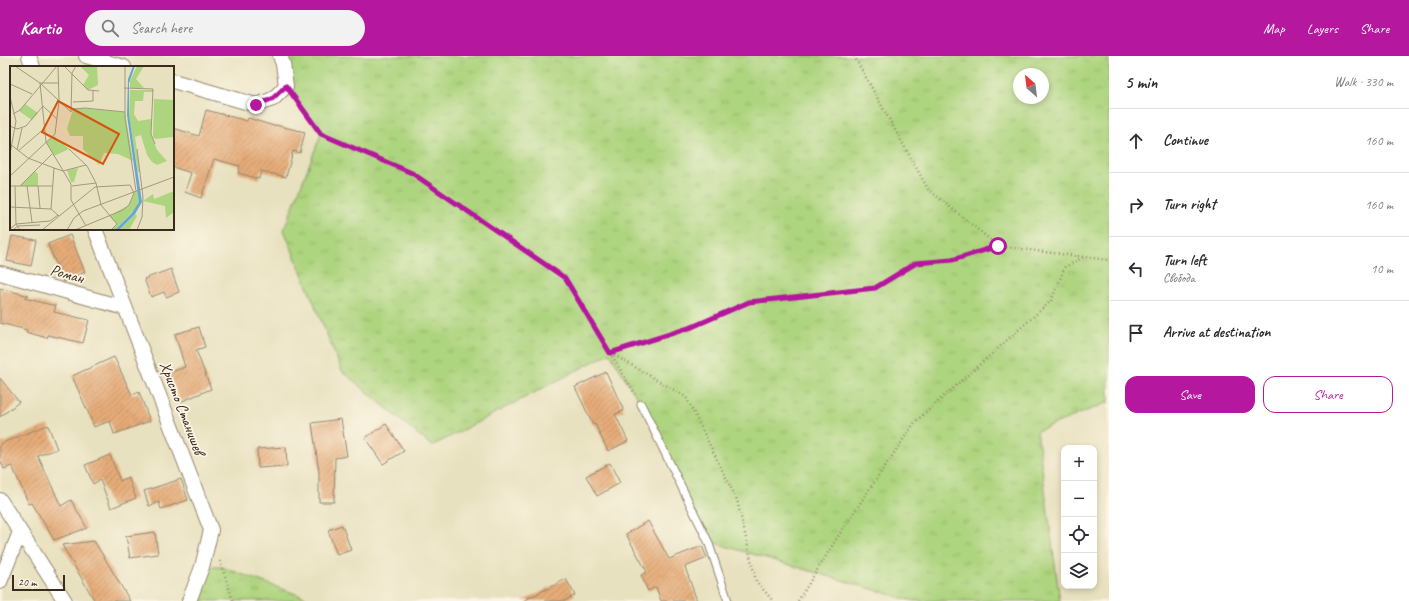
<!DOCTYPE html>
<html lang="en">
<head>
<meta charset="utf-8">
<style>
  :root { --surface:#fff; --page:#f2f2f3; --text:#2b2b33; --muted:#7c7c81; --line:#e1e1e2; --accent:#b5179e }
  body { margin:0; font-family:Caveat,sans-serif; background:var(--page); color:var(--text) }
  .controls { position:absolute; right:12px; bottom:12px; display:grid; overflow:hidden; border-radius:8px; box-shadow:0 2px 6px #0003 }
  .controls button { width:36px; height:36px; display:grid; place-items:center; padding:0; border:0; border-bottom:1px solid var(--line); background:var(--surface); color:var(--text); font:20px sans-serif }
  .compass { position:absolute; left:1013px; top:12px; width:36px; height:36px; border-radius:50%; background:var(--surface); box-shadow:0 2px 6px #0003; rotate:332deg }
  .scale { position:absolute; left:12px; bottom:10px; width:53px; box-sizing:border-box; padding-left:4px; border:2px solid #3b2a1e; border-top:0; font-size:11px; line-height:14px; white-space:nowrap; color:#3b2a1e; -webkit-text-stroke:3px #fcf5e5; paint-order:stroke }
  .stop { position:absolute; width:12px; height:12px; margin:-9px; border:3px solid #b5179e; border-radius:50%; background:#fff }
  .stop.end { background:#b5179e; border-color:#fff; box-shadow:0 1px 4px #0008 }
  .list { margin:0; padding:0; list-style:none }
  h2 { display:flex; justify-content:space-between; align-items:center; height:52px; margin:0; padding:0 16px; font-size:17px }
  h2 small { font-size:13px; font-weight:400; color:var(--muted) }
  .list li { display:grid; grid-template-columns:26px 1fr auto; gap:12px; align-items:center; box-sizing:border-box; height:64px; padding:0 16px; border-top:1px solid var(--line) }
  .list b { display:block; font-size:15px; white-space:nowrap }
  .list p { margin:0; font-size:13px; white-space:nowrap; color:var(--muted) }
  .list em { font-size:13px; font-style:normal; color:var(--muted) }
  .actions { display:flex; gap:8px; padding:12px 16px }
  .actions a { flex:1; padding:9px 0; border:1px solid var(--accent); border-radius:12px; text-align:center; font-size:14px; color:var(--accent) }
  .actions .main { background:var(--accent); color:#fff }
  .icon { flex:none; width:22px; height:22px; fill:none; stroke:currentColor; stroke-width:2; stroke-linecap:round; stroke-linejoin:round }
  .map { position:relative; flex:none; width:1109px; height:545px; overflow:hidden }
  header { display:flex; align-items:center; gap:24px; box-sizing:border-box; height:56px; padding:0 20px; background:var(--accent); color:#fff }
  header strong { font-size:19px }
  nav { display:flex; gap:22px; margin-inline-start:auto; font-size:14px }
  .search { width:280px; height:36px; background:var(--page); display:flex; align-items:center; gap:10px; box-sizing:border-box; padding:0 14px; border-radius:22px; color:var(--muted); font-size:15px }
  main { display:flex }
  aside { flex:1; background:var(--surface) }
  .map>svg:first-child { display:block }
  .grass { fill:url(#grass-tufts); stroke:#747f4e; fill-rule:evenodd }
  .building { fill:url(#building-hatch) }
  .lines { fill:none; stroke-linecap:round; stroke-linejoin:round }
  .service-casing { stroke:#92866e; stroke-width:9 }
  .minor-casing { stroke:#92866e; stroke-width:16 }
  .path { stroke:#92866e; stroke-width:2.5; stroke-dasharray:1 3; stroke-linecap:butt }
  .service { stroke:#fff; stroke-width:7 }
  .minor { stroke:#fff; stroke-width:14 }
  .route { stroke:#b5179e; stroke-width:5 }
  .labels { text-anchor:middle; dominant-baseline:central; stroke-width:3.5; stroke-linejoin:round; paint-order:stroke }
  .street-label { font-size:16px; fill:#3b2a1e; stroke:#fcf5e5 }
  .inset-road { fill:none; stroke:#a3987f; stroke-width:1 }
  .view { fill:#d7540e; fill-opacity:0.15; stroke:#d7540e; stroke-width:2 }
  .inset-edge { fill:none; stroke:#3b2a1e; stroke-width:2 }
</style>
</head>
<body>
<header>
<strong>Kartio</strong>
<div class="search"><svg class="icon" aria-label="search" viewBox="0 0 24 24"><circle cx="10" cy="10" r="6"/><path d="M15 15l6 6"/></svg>Search here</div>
<nav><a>Map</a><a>Layers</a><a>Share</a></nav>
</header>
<main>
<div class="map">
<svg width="1109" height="545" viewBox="0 0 1109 545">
  <defs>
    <pattern id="grass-tufts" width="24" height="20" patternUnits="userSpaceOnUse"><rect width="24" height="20" fill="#add47e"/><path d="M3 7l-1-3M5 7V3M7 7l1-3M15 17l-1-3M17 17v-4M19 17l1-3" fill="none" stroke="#96b66c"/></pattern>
    <pattern id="building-hatch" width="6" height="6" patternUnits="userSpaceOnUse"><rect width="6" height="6" fill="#e6ac78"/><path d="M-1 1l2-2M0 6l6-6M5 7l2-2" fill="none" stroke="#bc8c62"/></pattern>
  </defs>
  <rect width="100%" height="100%" fill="#fcf5e5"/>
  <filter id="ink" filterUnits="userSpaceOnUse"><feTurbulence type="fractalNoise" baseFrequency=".025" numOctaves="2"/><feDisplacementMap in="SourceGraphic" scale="8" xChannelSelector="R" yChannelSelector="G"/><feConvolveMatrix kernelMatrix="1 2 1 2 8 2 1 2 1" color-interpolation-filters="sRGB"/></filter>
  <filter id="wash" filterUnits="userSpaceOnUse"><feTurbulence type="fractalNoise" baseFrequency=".012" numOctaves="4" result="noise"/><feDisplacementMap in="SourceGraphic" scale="16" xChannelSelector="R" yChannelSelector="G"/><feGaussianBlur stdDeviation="0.9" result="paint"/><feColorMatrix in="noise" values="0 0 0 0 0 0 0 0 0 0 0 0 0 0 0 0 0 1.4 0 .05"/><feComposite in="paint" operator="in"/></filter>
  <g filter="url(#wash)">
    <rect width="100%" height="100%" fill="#e8e1bf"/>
    <path class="grass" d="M280,0H1109V346L1037,375L1060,545H913L708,485L641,348L610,297L432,390L342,315L284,174L321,78L286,30ZM1019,18H1043V42H1019Z
      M202,511H222L315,545H189Z"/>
    <g id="blocks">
      <path class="building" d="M206,54L247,65L248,62L274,70L275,69L305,76L300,97L293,95L286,121L261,115L259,123L238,117L240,110L214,103L201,142L185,136L191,117L173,111V72L199,80Z
        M70,179L85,216L63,226L48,188Z
        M12,180L36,184L31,210L7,205Z
        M171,213L179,236L166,241L164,236L151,241L144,223Z
        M0,232L29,240L24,242L56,250L54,256L89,264L83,287L48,279L47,282L26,276L27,274L0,267Z
        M199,271L205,291L196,294L211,333L180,346L169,317L185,311L175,278Z
        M114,301L132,339L139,336L150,365L114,378L110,365L94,371L88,356L72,320Z
        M606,316L624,355L615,358L628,385L608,395L595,368L593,369L575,331Z
        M0,322L19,346L0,361Z
        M341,363L347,400L335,402L334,446H319V416L312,367Z
        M386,368L404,395L383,408L365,382Z
        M48,369L57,393L38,400L61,450L71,444L87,472L54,484L32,447L29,448L12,410L4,413L0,403V388Z
        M286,391L287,410L258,412L257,393Z
        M110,399L120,425L128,421L136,442L111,452L100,424L93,428L85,409Z
        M610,407L620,427L597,440L586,420Z
        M181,423L188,444L161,453L159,446L149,450L144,435Z
        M648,465L669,503L702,490L707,502L685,511L697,545H661L656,531L648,535L641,519L647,516L626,478Z
        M342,469L351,494L337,499L328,474Z
        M155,476L158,498L130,502L126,480Z
        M94,485L107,506L130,545H95L62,489Z
        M566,523L575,539L564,545H523Z"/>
    </g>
  </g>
  <g filter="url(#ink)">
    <use href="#blocks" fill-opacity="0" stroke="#92866e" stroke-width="1"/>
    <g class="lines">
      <g class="service-casing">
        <path id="service" d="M641,348L708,485L728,545"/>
      </g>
      <g class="minor-casing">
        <path id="minor" d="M29,0L33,11
          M86,0L124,11
          M173,25L256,49L273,43L286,30L283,8L280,0
          M95,173L211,474L202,511L189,545
          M0,217L125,252
          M0,444L65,545
          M0,526L20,476"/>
      </g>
      <path class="path" d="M854,0L928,133L998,190
        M295,42L321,78L411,117L565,222L635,338
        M610,297L692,271L749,246L875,232L916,207L952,205L998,190L1084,201
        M611,297L686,341L737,444L756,525L773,545
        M220,505L233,545
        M798,545L840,477L915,366L1051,245L1065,211L1084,201L1109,204"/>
      <use href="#service" class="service"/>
      <use href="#minor" class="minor"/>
    </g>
  </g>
  <g class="lines" filter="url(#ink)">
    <path class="route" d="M256,49L272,43L286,30L321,78L412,117L565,222L610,297L692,271L749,246L875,232L916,207L952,204L998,190"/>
  </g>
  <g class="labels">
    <g class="street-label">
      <text transform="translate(67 218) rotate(16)">Роман</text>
      <text transform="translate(182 352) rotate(69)">Христо Станишев</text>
    </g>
  </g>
  <g transform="translate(10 10)">
    <rect width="164" height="164" fill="#e8e1bf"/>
    <path d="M70,0H87L88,19L78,24L73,19L79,9ZM127,0H134L126,13L134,22H120V15ZM120,24H143V26H134L133,35H125L124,48L128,55L141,53V68L147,84L157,95L147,99L142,96L137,89L131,69L125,71L130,106H128L119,51ZM144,33L164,34V71L145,73L143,71ZM15,38L28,47L22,54L9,45ZM72,42L115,46L123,95L108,88L94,87L89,99L73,83V70H60L57,63L63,43ZM44,70L59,83L44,90L36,76ZM25,105L28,108V120H10ZM128,124L129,136L126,142L105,164H101L107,158L99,150L119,139L124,127ZM164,125V146L156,152L155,140L133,135L143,128L144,133ZM125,148L127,150L119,164H112L111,162Z" fill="#add47e"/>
    <path d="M68,102L64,116H61L57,104Z" fill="#add47e"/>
    <path d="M123,0H125L119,17V49L132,136L125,148L109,164H105L122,147L129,136L117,49L118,13Z" fill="#64a6d8"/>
    <path class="inset-road" d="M5,0L30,17L61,46L62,7L66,0M54,0L78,24L89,25M115,0V52L126,125M49,17H30L36,76L61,118V134L76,160M0,18L22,28M114,22L143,23L141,68L145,78M0,31L6,55L0,88M63,36L83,35V25M63,43L75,42L115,46M3,48L10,44L47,0M0,60L7,63L16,60L33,40L47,53M0,78L18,92L44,102L53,105L76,99M59,83L77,100L86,117L91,139L107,158L101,164M7,84L12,62M8,85L35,62M0,110L45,68L49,35L48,0M0,120H42M5,120L6,158L10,164M10,120L42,88M17,120L22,156M28,120L30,142M62,120L86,117M0,141L41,143L49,150M41,143L44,102M0,163L6,158L40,155L48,149M3,164L8,160L30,159M32,164L85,121L120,119L124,127M57,164L64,152L73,145L164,111M65,164L113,144L119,139L124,127M127,164L132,151L133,131L127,83"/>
    <path class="view" d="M48,35L109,68L93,98L32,66Z"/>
    <rect width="164" height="164" class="inset-edge"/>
  </g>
</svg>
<div class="controls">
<button>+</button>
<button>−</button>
<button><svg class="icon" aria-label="locate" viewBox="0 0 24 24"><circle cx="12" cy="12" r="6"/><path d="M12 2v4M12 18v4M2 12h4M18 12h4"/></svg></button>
<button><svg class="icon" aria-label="layers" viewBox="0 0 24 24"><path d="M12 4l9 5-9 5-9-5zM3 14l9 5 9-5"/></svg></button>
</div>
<svg class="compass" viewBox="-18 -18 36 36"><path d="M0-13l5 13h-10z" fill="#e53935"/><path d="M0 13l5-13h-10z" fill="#7c7c81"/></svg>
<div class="scale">20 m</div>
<div class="stop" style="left:998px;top:190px"></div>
<div class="stop end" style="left:256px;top:49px"></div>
</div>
<aside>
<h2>5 min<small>Walk · 330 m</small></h2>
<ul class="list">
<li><svg class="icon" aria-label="ahead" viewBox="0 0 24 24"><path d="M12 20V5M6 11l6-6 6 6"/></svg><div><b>Continue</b></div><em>160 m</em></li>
<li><svg class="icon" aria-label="right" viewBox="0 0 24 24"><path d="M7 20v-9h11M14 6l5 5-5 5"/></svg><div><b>Turn right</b></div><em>160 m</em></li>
<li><svg class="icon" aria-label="left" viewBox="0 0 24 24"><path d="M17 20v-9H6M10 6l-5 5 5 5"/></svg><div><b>Turn left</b><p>Свобода</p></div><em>10 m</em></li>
<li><svg class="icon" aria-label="arrive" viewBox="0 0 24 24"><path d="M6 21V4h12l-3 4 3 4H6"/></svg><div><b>Arrive at destination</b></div></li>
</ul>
<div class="actions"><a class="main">Save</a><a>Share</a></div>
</aside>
</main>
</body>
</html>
